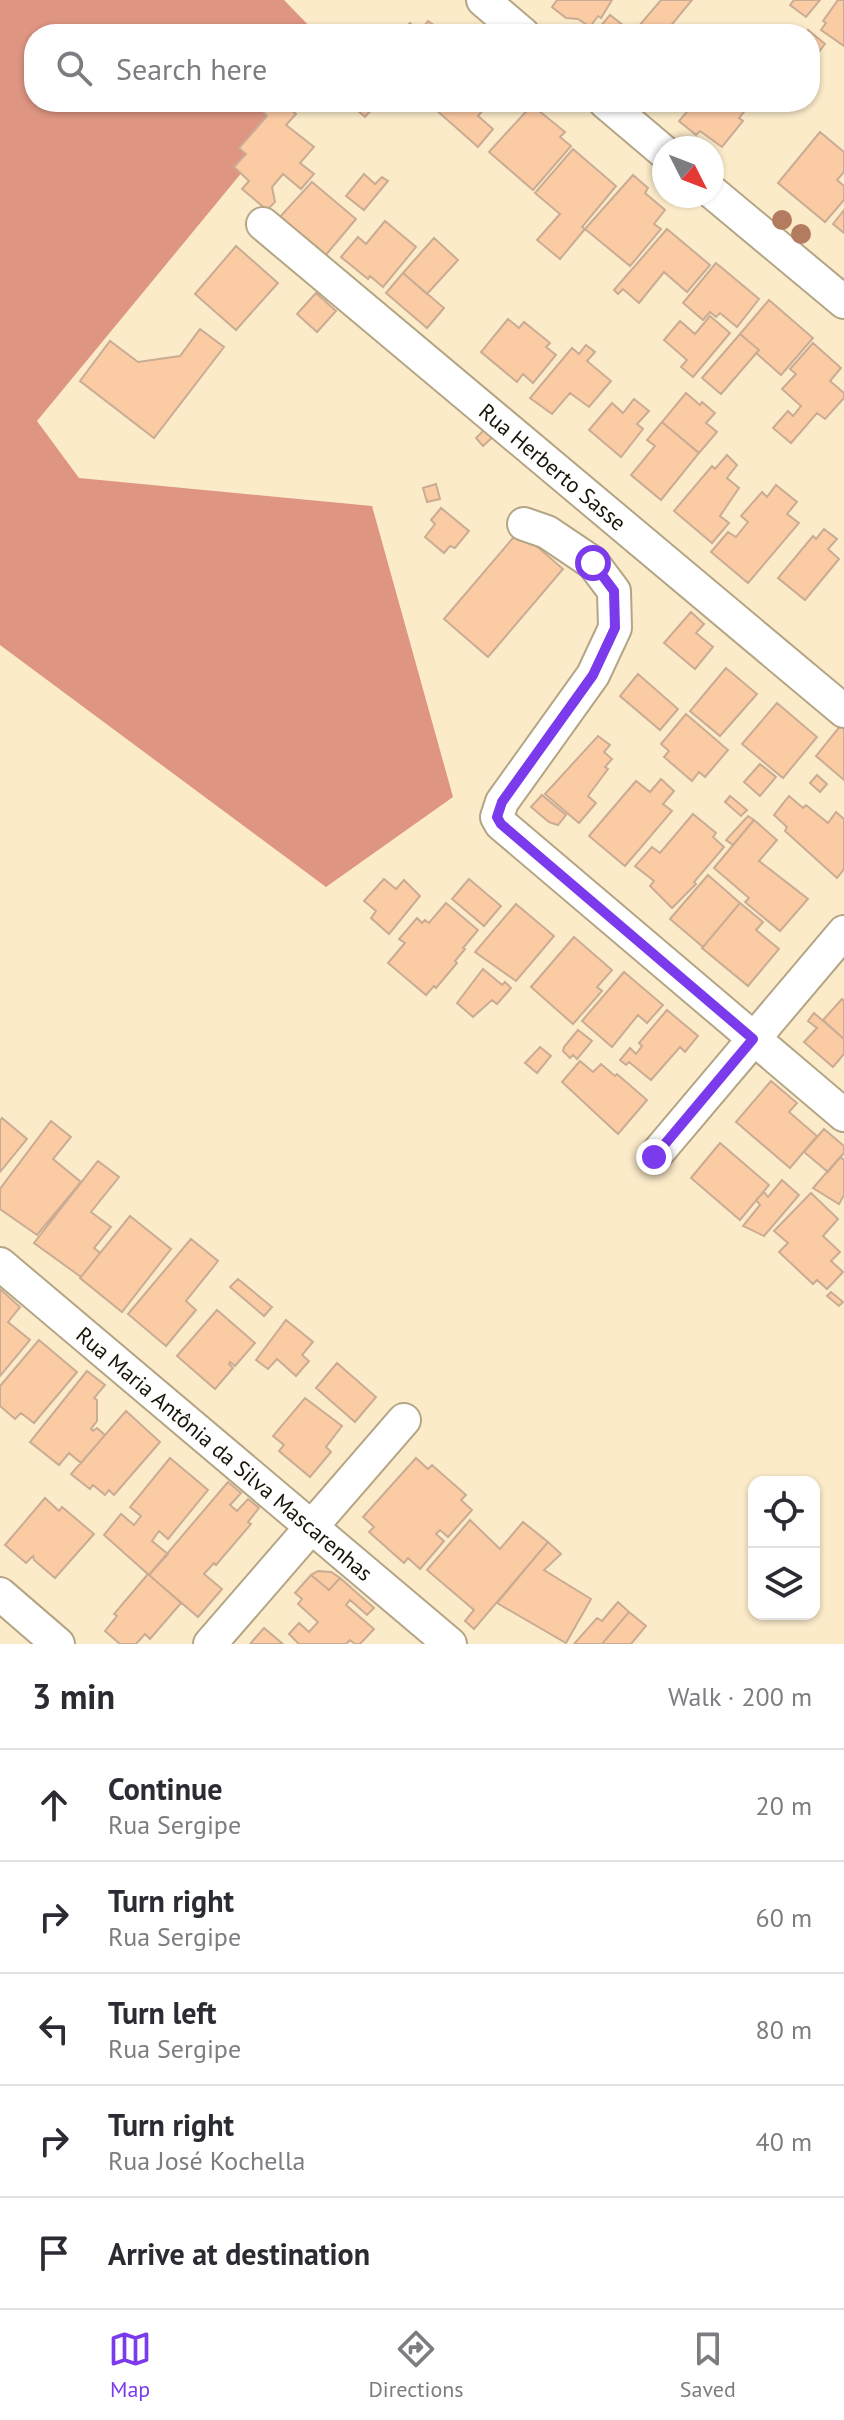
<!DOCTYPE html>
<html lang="en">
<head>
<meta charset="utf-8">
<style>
  :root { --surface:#fff; --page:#f2f2f3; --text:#2b2b33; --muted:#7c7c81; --line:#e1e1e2; --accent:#7c3aed }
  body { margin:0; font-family:"PT Sans",sans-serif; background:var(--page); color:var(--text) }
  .controls { position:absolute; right:24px; bottom:24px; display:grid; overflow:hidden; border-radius:16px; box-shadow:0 2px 6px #0004 }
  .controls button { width:72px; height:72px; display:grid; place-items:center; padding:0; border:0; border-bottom:2px solid var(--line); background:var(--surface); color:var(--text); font:40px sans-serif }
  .compass { position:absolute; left:652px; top:136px; width:72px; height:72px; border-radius:50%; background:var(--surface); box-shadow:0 2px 6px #0004; rotate:132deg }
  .stop { position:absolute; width:24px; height:24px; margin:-18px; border:6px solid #7c3aed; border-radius:50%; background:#fff }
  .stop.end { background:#7c3aed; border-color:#fff; box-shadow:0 2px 8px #0008 }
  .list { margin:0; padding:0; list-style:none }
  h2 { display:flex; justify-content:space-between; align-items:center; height:104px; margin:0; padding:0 32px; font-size:34px }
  h2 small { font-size:26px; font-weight:400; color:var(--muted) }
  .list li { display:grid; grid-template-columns:52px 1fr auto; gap:24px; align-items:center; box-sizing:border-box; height:112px; padding:0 32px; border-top:2px solid var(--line) }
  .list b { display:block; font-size:30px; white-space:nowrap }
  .list p { margin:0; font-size:26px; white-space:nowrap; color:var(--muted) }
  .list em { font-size:26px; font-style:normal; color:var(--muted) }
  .icon { flex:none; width:44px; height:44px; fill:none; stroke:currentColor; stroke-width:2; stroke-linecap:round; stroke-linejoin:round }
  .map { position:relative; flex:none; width:844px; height:1644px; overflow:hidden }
  .search { position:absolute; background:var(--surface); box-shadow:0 2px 6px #0004; left:24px; right:24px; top:24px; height:88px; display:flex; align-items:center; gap:20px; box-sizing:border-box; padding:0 28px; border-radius:32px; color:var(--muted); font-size:30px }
  .sheet { height:664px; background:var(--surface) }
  nav { display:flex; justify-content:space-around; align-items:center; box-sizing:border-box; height:112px; border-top:2px solid var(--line); background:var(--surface); font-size:22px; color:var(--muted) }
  nav a { display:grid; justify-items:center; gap:4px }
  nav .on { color:var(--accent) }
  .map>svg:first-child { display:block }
  .forest { fill:#de9582 }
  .building { fill:#fbcba4; stroke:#caac94; stroke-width:2 }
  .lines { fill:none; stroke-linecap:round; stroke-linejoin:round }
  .minor-casing { stroke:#b4a585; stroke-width:36 }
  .minor { stroke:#fff; stroke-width:32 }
  .tree { fill:#b37c60 }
  .route { stroke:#7c3aed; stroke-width:10 }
  .labels { text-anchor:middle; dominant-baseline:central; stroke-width:8; stroke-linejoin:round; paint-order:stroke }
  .street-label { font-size:22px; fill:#1a1508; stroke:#fff }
</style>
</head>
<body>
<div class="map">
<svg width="844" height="1644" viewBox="0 0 844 1644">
  <rect width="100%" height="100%" fill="#fbebc9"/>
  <path class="forest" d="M0,0H284L317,34H34V102H300L37,421L79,478L372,506L453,797L326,887L0,645Z"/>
  <path class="building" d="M557,0H612L601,18L598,16L590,27L578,19L566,18L552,7Z
    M661,0H692L664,34H594L610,15L633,33Z
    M794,0H820L806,17L790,5Z
    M838,0H844V46L821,30L826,23L823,21Z
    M428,21L438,28L437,30L441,34H398L410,23L420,31Z
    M808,30L825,44L810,63V34H805Z
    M253,102H283L296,114L286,125L314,147L300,163L314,174L301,189L283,174L272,187L275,202L267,210L242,189L249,181L234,167L246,154L239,148L267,116Z
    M348,102H378L365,117Z
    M441,102H487L489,103L478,116L493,129L478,147L435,109Z
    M695,102H752L739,118L743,121L722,147L700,131L696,135L679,121Z
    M532,105L565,132L560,137L571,146L533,190L489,152Z
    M820,132L844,152V172L837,180L844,186V200L825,222L778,183Z
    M573,149L616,186L582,227L585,229L560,259L537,240L560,214L535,193Z
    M364,174L375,184L382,177L388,181L364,210L346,196Z
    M633,175L648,188L645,193L665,210L654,224L661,229L630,266L585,229Z
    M312,182L356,219L325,256L277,220Z
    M844,210V233L833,224Z
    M385,221L416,247L383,287L370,276L368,279L341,257L358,237L366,244Z
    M667,229L710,265L687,292L664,272L639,303L623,289L618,294L614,290Z
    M434,238L458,260L427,294L403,273Z
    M236,246L278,283L236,330L195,294Z
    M716,263L759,299L737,327L720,313L716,317L710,312L703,320L683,303Z
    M403,273L444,308L427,328L386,293Z
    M316,293L336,311L317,332L297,314Z
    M769,300L813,338L781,375L756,353L759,350L740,334Z
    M710,316L730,333L693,377L681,367L687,360L664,340L680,321L695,334Z
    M508,319L519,328L524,322L550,343L546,347L556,355L533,383L523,374L517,382L481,352Z
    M200,329L224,347L154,438L80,381L110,341L138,362L180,356Z
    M740,334L759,350L721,394L702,378Z
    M813,343L841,368L830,381L844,393V398L825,419L817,413L791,443L773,428L788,411L793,416L801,406L782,389L796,374L790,369Z
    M586,345L595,352L587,361L611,381L589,407L570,393L552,414L530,398L572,348L579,354Z
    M686,393L700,405L702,402L715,413L706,423L717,432L699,453L662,422Z
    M634,399L649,411L637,424L643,429L621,457L589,430L612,403L623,413Z
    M662,422L699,453L661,500L631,475L655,446L647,440Z
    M488,426L496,434L483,446L476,438Z
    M727,455L737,465L727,478L739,488L720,516L729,523L712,543L674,511L712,466L715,469Z
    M436,484L440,499L427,502L423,488Z
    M776,485L797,502L787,514L799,523L748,583L711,552L728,532L736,537L748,522L741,516L762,492L767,497Z
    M441,508L469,531L455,548L450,546L444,553L425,537L435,524L431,520Z
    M824,529L837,539L828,549L839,559L805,600L778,578L813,536L816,539Z
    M519,531L563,569L488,657L444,619Z
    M691,612L704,624L696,633L713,647L695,669L664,643Z
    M726,668L757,694L720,736L690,711Z
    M638,674L678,709L660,730L620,696Z
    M777,703L817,737L783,778L742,744Z
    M686,714L728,750L705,777L699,772L692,781L664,757L669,751L661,744Z
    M841,725L844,728V780L816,756Z
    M598,736L610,745L604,752L612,759L605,767L608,769L588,796L596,803L579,823L545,794Z
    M760,764L776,777L760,796L744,782Z
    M817,775L827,784L820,792L810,783Z
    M661,779L674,791L663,804L672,811L625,866L589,836L636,781L650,792Z
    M542,795L566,815L558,825L549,822L531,807Z
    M730,796L747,810L741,816L725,802Z
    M789,796L803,808L806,805L828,823L836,812L844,819V869L837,878L785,831L787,827L774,815Z
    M693,814L716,833L713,837L724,847L694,882L696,884L672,908L650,886L654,881L635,866L652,847L660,853Z
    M748,816L754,820L733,845L726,840Z
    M754,820L777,840L759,861L808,899L780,931L745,902L749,898L714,868Z
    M708,875L740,903L703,947L670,919Z
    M384,879L396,889L404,880L420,896L389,934L371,918L376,911L364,901Z
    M469,879L501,906L484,926L452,899Z
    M446,903L478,930L463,948L465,949L455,961L457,963L436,988L434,986L426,995L388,963L405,943L399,939L417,918L422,923L425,920L429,923Z
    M740,903L763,922L756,930L779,949L748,986L702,948Z
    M516,904L554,936L516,981L475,952Z
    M574,937L612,970L597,987L602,991L573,1024L531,987Z
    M483,969L502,985L505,982L511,988L497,1004L492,1000L473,1017L457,1003Z
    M624,972L663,1005L647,1023L638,1015L612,1047L582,1021Z
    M842,999L844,1001V1039L823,1020Z
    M667,1010L698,1036L685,1052L680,1047L651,1080L629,1062L626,1065L620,1060L630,1048L636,1054L642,1046L639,1043Z
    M814,1013L844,1039V1054L833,1067L804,1042L817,1028L808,1021Z
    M578,1030L592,1041L577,1059L573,1055L570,1058L563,1051L564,1047Z
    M540,1047L551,1056L537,1073L525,1063Z
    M580,1061L593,1072L601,1064L615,1076L617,1074L647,1100L618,1134L562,1082Z
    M771,1081L797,1103L789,1112L817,1136L790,1168L736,1122Z
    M2,1118L27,1139L0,1172V1121Z
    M51,1121L71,1137L53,1159L81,1182L37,1235L0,1209V1189Z
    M824,1129L844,1146V1153L828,1172L804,1152Z
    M720,1143L769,1185L740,1220L691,1178Z
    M840,1157L844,1160V1195L839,1204L813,1188Z
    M98,1161L119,1177L91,1212L111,1227L94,1248L100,1253L81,1277L34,1243Z
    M782,1180L799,1195L764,1236L743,1226L760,1205L756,1200L764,1192L768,1197Z
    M811,1193L838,1219L823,1236L840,1252L831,1261L843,1272L827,1289L817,1280L813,1284L779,1252L788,1243L774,1231Z
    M130,1216L171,1249L122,1312L80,1278Z
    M191,1239L218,1261L186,1301L196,1310L166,1346L128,1314Z
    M238,1279L272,1307L264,1316L230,1287Z
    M0,1289L20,1307L8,1322L30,1340L0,1376Z
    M831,1292L843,1302L839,1306L827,1296Z
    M217,1310L255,1343L235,1366L230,1362L229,1364L233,1368L215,1389L177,1356Z
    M286,1320L313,1342L302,1355L309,1361L296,1376L277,1359L268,1369L256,1360Z
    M39,1340L77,1372L34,1423L21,1413L15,1419L0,1406V1386Z
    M337,1363L376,1397L355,1422L316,1388Z
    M87,1371L105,1385L94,1398L97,1400V1421L91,1429L93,1431L97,1428L105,1435L81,1463L69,1453L59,1465L30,1442Z
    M305,1398L342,1426L326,1447L331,1452L310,1477L279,1451L284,1445L273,1436Z
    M126,1411L160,1442L114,1495L109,1490L105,1495L93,1485L90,1489L71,1474Z
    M170,1458L208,1490L168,1539L159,1531L152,1541L168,1554L149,1575L104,1535L121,1514L134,1525L141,1516L130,1507Z
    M416,1458L428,1469L432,1465L466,1495L461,1500L472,1510L448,1537L440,1530L436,1534L444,1541L420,1569L408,1558L404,1563L369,1532L374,1527L363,1517Z
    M228,1482L241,1493L230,1505L237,1511L248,1499L259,1508L248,1522L251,1524L216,1565L214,1563L204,1574L222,1589L198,1617L149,1575Z
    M45,1498L59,1511L62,1507L94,1534L55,1578L34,1560L33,1556L26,1563L5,1545Z
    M470,1520L500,1549L523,1522L548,1542L474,1629L465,1621L474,1610L427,1570Z
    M548,1542L561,1554L544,1570L591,1599L566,1643L497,1603Z
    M318,1571L331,1572L340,1578L329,1590L311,1575Z
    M148,1574L181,1603L150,1639L145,1634L136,1644H120L105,1631L117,1616L114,1614Z
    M311,1575L329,1590L340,1578L374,1608L367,1615L350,1600L346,1605L374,1629L360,1644H355L350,1640L346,1644H299L289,1634L299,1623L309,1632L318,1622L298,1604L302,1599L295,1593Z
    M618,1602L629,1612L602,1644H574L597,1618L602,1621Z
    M629,1612L646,1626L631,1644H602Z
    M264,1628L283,1644H250Z"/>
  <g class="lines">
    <g class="minor-casing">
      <g id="minor">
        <path d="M483,0L523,34"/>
        <path d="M605,102L664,152"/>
        <path d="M712,192L844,302"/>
        <path id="s1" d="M263,224L844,711"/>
        <path d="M524,524L547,532L593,563L614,591L615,628L593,675L502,802L497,817L501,824L844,1115"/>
        <path d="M654,1157L844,932"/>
        <path id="s2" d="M0,1264L450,1644"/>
        <path d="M0,1594L58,1644"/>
        <path d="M210,1644L404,1420"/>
      </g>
    </g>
    <use href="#minor" class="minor"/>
  </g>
  <g class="tree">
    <circle cx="782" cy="220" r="10"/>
    <circle cx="801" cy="234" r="10"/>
  </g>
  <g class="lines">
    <path class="route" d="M593,563L614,591L615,628L593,675L502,802L497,817L501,824L753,1039L654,1157"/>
  </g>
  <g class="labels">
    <g class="street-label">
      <text stroke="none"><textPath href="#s1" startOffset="378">Rua Herberto Sasse</textPath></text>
      <text stroke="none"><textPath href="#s2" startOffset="294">Rua Maria Antônia da Silva Mascarenhas</textPath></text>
    </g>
  </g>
</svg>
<div class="controls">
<button><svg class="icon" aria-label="locate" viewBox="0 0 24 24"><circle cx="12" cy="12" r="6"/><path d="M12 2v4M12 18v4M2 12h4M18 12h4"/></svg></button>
<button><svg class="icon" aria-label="layers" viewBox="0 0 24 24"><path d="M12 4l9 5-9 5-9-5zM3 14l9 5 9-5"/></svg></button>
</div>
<svg class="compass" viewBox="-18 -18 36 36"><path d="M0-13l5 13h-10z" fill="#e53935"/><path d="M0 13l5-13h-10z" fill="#7c7c81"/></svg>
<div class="stop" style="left:593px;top:563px"></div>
<div class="stop end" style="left:654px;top:1157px"></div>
<div class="search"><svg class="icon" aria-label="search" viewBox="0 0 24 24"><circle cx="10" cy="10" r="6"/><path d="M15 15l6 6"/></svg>Search here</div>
</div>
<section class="sheet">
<h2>3 min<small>Walk · 200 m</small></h2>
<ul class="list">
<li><svg class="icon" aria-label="ahead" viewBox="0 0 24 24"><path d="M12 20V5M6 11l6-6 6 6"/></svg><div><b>Continue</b><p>Rua Sergipe</p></div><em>20 m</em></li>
<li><svg class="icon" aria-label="right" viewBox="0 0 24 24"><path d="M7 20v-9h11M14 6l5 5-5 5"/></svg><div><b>Turn right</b><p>Rua Sergipe</p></div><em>60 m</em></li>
<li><svg class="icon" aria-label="left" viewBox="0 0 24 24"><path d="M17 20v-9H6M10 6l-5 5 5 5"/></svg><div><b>Turn left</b><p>Rua Sergipe</p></div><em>80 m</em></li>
<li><svg class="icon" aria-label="right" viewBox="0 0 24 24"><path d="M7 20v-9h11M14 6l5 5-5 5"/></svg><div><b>Turn right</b><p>Rua José Kochella</p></div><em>40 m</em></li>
<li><svg class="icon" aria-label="arrive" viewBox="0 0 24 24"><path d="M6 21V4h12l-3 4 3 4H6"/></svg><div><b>Arrive at destination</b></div></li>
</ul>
</section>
<nav>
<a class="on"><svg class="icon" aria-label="map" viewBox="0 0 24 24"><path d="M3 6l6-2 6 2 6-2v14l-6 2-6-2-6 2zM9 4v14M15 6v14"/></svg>Map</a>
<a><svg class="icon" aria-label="directions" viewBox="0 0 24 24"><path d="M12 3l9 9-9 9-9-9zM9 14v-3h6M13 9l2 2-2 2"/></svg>Directions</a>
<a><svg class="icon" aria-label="saved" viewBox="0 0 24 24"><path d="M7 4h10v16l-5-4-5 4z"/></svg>Saved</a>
</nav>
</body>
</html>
